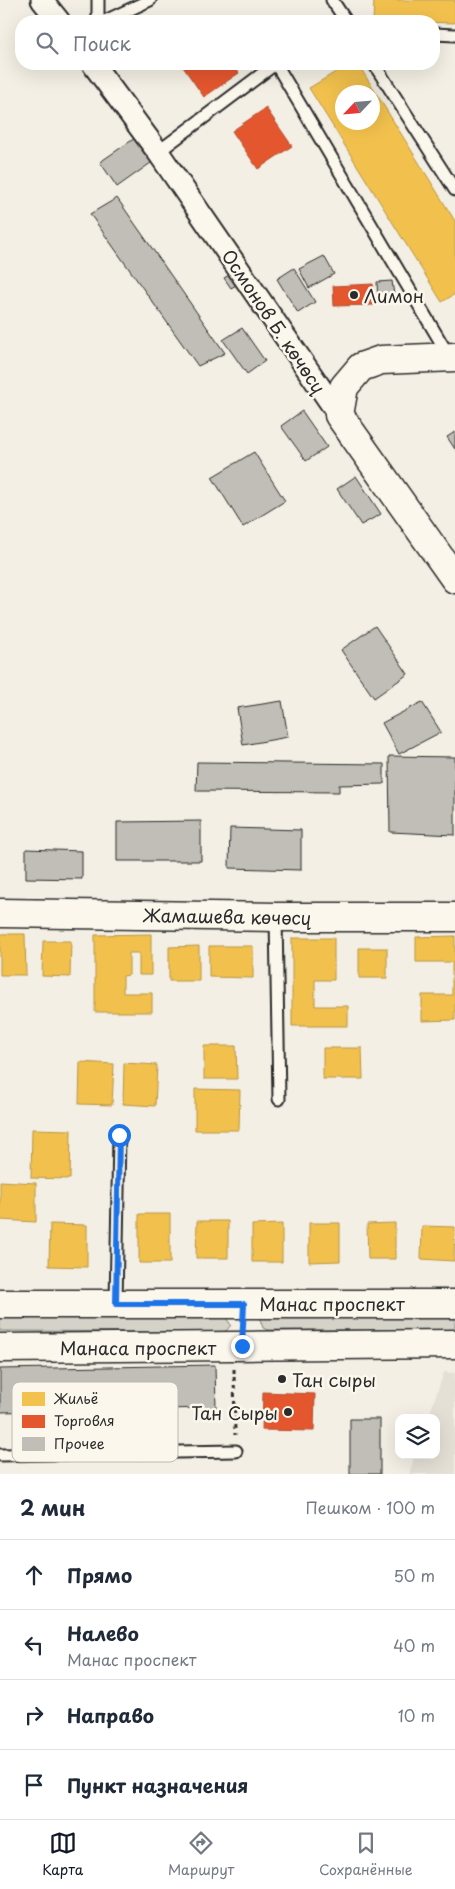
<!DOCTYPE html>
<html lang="ru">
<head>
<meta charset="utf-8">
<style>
  :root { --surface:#fff; --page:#f6f6f7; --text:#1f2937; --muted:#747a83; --line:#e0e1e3; --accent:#111827 }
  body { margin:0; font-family:"Playpen Sans",sans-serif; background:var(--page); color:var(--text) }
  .controls { position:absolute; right:15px; bottom:15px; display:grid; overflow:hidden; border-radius:10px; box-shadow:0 5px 20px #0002 }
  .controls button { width:45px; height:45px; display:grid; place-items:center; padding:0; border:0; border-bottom:1px solid var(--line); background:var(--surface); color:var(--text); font:25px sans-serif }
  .compass { position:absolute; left:335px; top:85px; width:45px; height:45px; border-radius:50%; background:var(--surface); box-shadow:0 5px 20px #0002; rotate:244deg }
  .stop { position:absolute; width:15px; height:15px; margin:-11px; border:4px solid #1a73e8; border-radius:50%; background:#fff }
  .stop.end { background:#1a73e8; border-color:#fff; box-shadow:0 1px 5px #0008 }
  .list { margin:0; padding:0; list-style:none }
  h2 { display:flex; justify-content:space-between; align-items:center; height:65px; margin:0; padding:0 20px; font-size:21px }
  h2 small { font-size:16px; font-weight:400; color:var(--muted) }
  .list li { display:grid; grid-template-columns:32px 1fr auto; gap:15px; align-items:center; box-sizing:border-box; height:70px; padding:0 20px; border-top:1px solid var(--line) }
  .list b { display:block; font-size:19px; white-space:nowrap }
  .list p { margin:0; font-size:16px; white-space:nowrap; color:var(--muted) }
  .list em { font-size:16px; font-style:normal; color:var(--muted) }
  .icon { flex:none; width:28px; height:28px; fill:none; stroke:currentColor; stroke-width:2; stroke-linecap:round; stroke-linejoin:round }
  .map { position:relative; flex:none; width:455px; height:1474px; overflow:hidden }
  .search { position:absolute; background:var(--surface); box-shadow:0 5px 20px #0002; left:15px; right:15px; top:15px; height:55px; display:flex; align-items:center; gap:12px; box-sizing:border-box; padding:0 18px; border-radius:20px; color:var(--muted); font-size:19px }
  .sheet { height:345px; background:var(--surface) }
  nav { display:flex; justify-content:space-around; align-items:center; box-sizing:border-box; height:70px; border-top:1px solid var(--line); background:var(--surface); font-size:14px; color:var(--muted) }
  nav a { display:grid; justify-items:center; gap:2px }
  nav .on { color:var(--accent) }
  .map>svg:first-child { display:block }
  .built { fill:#e4e0d6 }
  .green { fill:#d5d2c9; stroke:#807e7a }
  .homes { fill:#f2c14e; stroke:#b69444; fill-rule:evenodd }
  .shops { fill:#e4572e; stroke:#ac4a2d }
  .building { fill:#c0beb6; stroke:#2b2b2b }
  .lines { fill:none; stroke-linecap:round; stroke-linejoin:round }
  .lane-casing { stroke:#2b2b2b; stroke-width:15 }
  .street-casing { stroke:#2b2b2b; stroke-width:25 }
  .secondary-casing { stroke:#2b2b2b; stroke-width:31 }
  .path { stroke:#2b2b2b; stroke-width:3; stroke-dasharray:4 4; stroke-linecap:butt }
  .lane { stroke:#fbf7ec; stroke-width:11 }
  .street { stroke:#fbf7ec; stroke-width:21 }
  .secondary { stroke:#fbf7ec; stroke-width:28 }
  .route { stroke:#1a73e8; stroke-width:6 }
  .poi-dot { fill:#2b2b2b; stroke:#fbf7ec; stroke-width:2 }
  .labels { text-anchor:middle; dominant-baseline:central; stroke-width:5; stroke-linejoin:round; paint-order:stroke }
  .poi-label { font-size:18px; fill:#2b2b2b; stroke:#fbf7ec; text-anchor:start }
  .street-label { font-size:18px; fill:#2b2b2b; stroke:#fbf7ec }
  .key { fill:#fbf7ec; stroke:#bdbab2; stroke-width:1 }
  .key-label { font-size:14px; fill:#2b2b2b }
</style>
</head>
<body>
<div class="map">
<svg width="455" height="1474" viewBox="0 0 455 1474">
  <rect width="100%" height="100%" fill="#f3efe4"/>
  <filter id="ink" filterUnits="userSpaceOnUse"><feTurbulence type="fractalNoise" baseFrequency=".02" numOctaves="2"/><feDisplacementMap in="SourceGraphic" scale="10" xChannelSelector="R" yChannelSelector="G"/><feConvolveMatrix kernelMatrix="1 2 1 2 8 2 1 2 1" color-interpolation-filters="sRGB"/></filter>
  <g filter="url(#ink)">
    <path class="built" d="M444,1372L455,1373V1474H409L415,1455H436V1418H428Z"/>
    <path class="green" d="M0,1315L221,1317L226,1318L231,1325L226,1331L220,1332L0,1331Z
      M455,1315V1330H268L263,1328L260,1319L263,1316Z"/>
    <path class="homes" d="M374,0H455V23L373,21Z
      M349,64H358L455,221V294L442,302L309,88ZM342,92H372V122H342Z
      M0,934H25L26,975H0Z
      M151,934V975H139V953H129V975L123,976V993H152V1012H95V935Z
      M455,936V1020L422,1021V995H452V962H416V937Z
      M292,938H334V980H315V1006H348V1026H292Z
      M43,941H71L70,977L42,976Z
      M199,946V981H169V947Z
      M209,946H253V978L209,977Z
      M359,948H387V978H359Z
      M204,1046H236L237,1079H204Z
      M323,1048H362L363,1079H323Z
      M80,1062L114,1064L112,1105L79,1104Z
      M124,1063L157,1065L155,1106L123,1104Z
      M195,1089L240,1090L239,1130H195Z
      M32,1129L71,1130L70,1179L31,1178Z
      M0,1181L36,1183V1222L0,1220Z
      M139,1214H170V1263H139Z
      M197,1221H228V1258H196Z
      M309,1223H340V1261L309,1262Z
      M395,1223V1259H368L367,1224Z
      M50,1224L87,1225V1267L49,1266Z
      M282,1224V1262H252V1225Z
      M422,1226L455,1227L454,1261L421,1259Z"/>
    <path class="shops" d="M181,64H232L239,73L204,97Z
      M266,108L292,146L258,169L232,131Z
      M373,284L375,305L334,306L333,286Z
      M263,1392L315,1394L314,1431L262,1430Z"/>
    <path class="building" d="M138,136L155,160L117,187L100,162Z
      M117,198L225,353L198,366L90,214Z
      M324,256L334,274L309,288L299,269Z
      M294,268L315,302L298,313L277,279Z
      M236,271L243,281L231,288L224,278Z
      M392,281L395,302L378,303L377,282Z
      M242,328L265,361L247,374L223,340Z
      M302,411L327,447L306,461L281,426Z
      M455,432V449L447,437Z
      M254,452L285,501L243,527L212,477Z
      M356,476L381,514L361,525L337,489Z
      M375,626L408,674L374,698L341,650Z
      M282,701L288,737L243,745L237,708Z
      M422,702L441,732L399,754L382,723Z
      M389,756L455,757V835L390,832Z
      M197,762L384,764V784L339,785V792L196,791Z
      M201,821V861H117V822Z
      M230,828L301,830V870L229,868Z
      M26,849L82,851V879L26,878Z
      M215,1365L216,1408L0,1412V1369Z
      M350,1419H380V1474H350Z"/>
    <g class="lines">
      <g class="lane-casing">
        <path id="lane" d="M98,0V21
          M332,0L346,21
          M105,21L150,0
          M434,34L455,35
          M276,64L449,356
          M374,64L455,190
          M158,152L275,64
          M276,917L279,1099
          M116,1304L119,1135
          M0,1455L236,1451"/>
      </g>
      <g class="street-casing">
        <path id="street" d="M42,0L59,21
          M93,64L158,152L339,415"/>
      </g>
      <g class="secondary-casing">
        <path id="secondary" d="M455,357L381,360L361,367L344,387L339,415L455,579
          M0,913L276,917H455
          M0,1304H455
          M0,1348L455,1344"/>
      </g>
      <path class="path" d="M234,1369L235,1435"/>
      <use href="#lane" class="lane"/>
      <use href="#street" class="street"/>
      <use href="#secondary" class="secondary"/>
    </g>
  </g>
  <g class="lines" filter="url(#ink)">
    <path class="route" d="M119,1135L116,1304H244L242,1346"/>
  </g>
  <g class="poi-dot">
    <circle cx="354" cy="295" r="5"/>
    <circle cx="282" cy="1379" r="5"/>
    <circle cx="288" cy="1412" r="5"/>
  </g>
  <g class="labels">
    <g class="poi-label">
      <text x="364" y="295">Лимон</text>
      <text x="292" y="1379">Тан сыры</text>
      <text x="278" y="1412" text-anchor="end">Тан Сыры</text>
    </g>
    <g class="street-label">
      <text transform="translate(274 321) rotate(56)">Осмонов Б. көчөсү</text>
      <text transform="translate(227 916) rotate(1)">Жамашева көчөсү</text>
      <text x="332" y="1303">Манас проспект</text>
      <text x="138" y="1347">Манаса проспект</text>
    </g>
  </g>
  <rect x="12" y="1382" width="166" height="80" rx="8" class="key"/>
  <rect x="22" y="1392" width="23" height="14" fill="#f2c14e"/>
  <rect x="22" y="1415" width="23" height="13" fill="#e4572e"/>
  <rect x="22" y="1437" width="23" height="14" fill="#c0beb6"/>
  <g class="key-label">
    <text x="54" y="1404">Жильё</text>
    <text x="54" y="1426">Торговля</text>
    <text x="54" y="1449">Прочее</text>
  </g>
</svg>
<div class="controls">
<button><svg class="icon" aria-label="layers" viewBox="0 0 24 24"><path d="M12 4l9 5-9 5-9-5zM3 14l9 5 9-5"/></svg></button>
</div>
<svg class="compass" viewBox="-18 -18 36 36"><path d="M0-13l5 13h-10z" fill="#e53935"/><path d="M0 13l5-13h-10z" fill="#747a83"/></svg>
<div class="stop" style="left:119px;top:1135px"></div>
<div class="stop end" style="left:242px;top:1346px"></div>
<div class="search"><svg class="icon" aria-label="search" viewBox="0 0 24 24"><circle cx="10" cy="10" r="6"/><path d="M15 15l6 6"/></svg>Поиск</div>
</div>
<section class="sheet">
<h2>2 мин<small>Пешком · 100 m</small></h2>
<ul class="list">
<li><svg class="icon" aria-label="ahead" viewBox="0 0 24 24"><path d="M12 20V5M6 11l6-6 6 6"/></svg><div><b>Прямо</b></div><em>50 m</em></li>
<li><svg class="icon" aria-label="left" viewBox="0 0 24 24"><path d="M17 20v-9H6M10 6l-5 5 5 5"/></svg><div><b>Налево</b><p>Манас проспект</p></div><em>40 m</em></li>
<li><svg class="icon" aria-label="right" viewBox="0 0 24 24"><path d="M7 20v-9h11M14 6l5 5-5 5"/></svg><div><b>Направо</b></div><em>10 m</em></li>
<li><svg class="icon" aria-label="arrive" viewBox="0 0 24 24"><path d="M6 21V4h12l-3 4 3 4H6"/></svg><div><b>Пункт назначения</b></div></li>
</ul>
</section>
<nav>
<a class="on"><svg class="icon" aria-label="map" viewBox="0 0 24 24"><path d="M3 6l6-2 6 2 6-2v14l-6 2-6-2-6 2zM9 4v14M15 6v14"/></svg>Карта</a>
<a><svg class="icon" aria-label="directions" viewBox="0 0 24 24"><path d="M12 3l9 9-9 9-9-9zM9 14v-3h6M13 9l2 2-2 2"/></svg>Маршрут</a>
<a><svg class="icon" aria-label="saved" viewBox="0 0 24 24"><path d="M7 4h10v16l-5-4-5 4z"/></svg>Сохранённые</a>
</nav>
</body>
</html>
